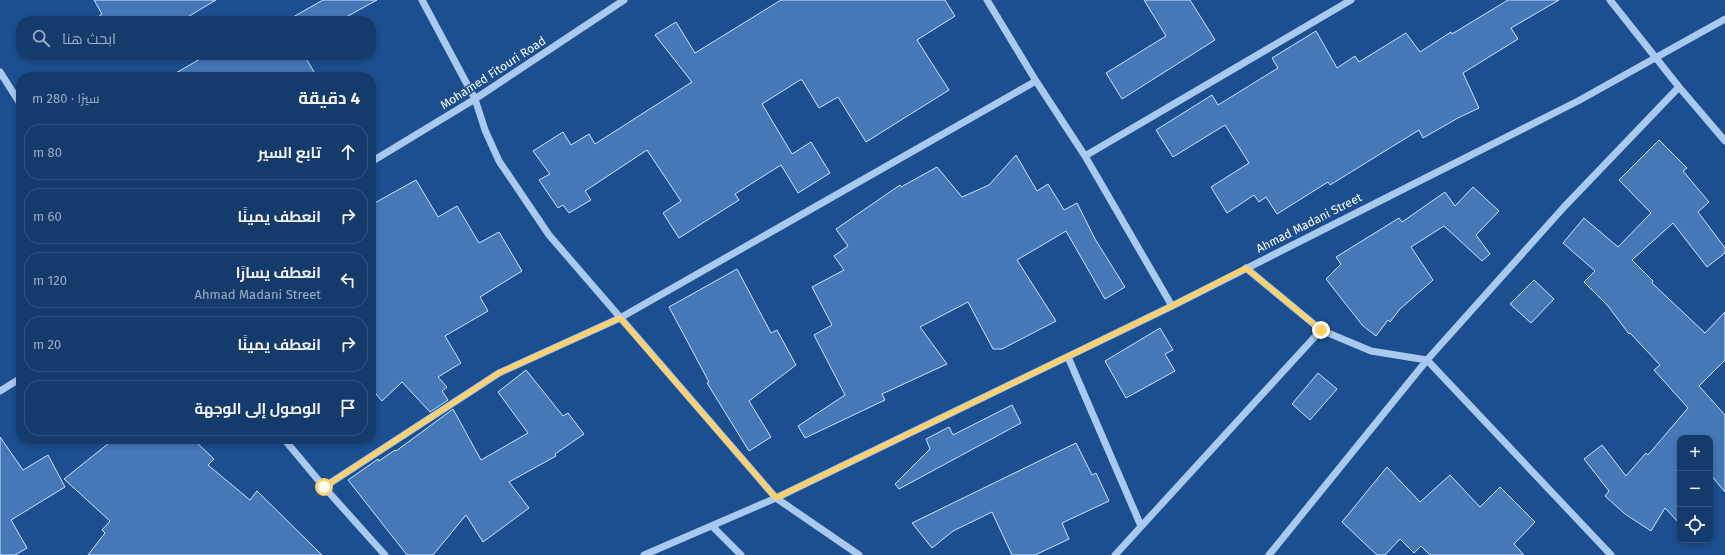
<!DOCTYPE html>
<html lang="ar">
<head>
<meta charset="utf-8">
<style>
  :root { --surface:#143b6b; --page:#214673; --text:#f1f3f6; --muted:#9dadc1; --line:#33557e }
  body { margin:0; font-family:"Fira Sans",Cairo,sans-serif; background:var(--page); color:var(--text); direction:rtl }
  .controls { position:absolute; right:12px; bottom:12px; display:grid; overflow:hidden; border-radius:8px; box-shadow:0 2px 6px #0003 }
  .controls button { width:36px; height:36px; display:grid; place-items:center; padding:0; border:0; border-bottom:1px solid var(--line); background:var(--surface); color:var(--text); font:20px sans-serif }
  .stop { position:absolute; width:12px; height:12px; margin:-9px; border:3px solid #ffd166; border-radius:50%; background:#fff }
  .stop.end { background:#ffd166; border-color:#fff; box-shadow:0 1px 4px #0008 }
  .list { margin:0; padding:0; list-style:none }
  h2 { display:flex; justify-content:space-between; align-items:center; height:52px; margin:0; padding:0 16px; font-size:17px }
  h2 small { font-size:13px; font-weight:400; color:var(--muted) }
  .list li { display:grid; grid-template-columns:26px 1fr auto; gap:12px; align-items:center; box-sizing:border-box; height:56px; margin:0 8px 8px; padding:0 8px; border:1px solid var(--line); border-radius:16px }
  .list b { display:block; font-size:15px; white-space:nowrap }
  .list p { margin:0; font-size:13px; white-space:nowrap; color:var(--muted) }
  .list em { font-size:13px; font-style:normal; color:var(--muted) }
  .icon { flex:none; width:22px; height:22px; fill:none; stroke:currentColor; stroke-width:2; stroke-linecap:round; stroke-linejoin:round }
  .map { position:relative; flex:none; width:1725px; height:555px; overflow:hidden; direction:ltr }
  .search { position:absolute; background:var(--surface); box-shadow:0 2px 6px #0003; left:16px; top:16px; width:360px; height:44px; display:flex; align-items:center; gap:10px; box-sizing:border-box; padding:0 14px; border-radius:16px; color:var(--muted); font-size:15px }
  .panel { position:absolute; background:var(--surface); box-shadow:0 2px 6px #0003; left:16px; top:72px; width:360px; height:372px; border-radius:16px; direction:rtl }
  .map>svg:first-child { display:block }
  .building { fill:#4478b7; stroke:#cfe3fa }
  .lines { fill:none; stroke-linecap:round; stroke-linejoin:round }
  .minor { stroke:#a9c9ee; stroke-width:7 }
  .route { stroke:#ffd166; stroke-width:5 }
  .labels { text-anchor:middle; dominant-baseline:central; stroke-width:3; stroke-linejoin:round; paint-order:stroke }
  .street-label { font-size:12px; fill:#fff; stroke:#1b4f8f }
</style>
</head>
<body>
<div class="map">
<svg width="1725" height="555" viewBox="0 0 1725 555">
  <rect width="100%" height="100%" fill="#1b4f8f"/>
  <path class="building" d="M94,0H216L181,21H102L99,16L102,14Z
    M323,0H377L339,21H286Z
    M781,0H945L955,16L917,40L949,90L866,142L838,97L819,108L802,80H800L762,104L792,154L811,142L830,173L798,193L781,165L735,194L739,200L679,238L663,213L681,201L647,150L585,191L591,200L569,213L563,205L558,208L539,180L550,174L533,151L563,132L571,145L589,134L595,144L692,82L655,35L676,22L695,53Z
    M1144,0H1190L1215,40L1122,99L1106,73L1166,36Z
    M1508,0H1559L1511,28L1518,39L1463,73L1479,108L1458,118L1423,138L1419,130L1330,185L1328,182L1277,214L1266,197L1259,202L1254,195L1227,213L1211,187L1249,163L1225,125L1173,157L1156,130L1212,95L1218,105L1278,68L1272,58L1316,31L1337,68L1355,56L1359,62L1406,33L1420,52L1451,32L1452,34Z
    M207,55H304L317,77H169Z
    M1659,140L1687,168L1683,171L1709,202L1698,212L1725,248V253L1707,267L1673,223L1632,260L1653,281L1652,283L1705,333L1725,312V360L1699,386L1725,415V492L1710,474V438H1680V524L1665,508L1651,531L1625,514L1605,496L1609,491L1584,459L1602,445L1626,476L1646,453L1648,455L1688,408L1654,370L1660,365L1630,333L1629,334L1608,306L1584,282L1595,271L1563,243L1584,218L1618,247L1651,213L1619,180Z
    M1016,155L1037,191L1048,184L1064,210L1077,203L1095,239L1125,287L1105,299L1066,231L1017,260L1056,321L1002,349H993L968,302L920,327L947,364L882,394L885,400L805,438L798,426L845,395L814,335L832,325L812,287L844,270L834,256L848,246L836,229L900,185L901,187L937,167L962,197L989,185Z
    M416,180L438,217L457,206L479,243L499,232L522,271L480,297L488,311L445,336L461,363L438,377L447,387L442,391L448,400L430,412L402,382L382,401L371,388V205Z
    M1473,187L1499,211L1476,235L1490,254L1482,261L1444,226L1411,247L1433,280L1400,309L1390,322L1388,320L1376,336L1363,326L1326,279L1341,264L1336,257L1399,218L1402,222L1445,192L1455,206Z
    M737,269L771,333L777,330L796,365L749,401L771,437L749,451L707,383L709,382L669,307Z
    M1534,280L1554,299L1531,323L1510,304Z
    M1160,328L1173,350L1165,354L1175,371L1126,398L1105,361Z
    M526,370L563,416L568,413L584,434L555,454L556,456L509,482L529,508L483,542L466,515L433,555H407L348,480L378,459L379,461L395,450L396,451L453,409L481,460L528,433L498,392Z
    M1318,373L1337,389L1310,420L1292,404Z
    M1012,405L1021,423L899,489L895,484L930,449L926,439L949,427L953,435Z
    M0,437L23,470L48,455L65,487L11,520L27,548L15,555H0Z
    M114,439H193L214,459L208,465L250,500L257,491L322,555H88L105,533L102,530L110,521L64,479Z
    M1076,443L1092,475L1096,473L1109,501L1062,523L1069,539L1035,555H1012L992,512L953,531L932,548L912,523Z
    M1387,467L1420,502L1450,475L1480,507L1500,487L1535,522L1514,544L1524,555H1430L1421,546L1414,553L1400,539L1385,555H1377L1342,522Z"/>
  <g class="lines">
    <path class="minor" d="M422,0L475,99L485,130L499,161L549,235L776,498L859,555
      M987,0L1036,81L1085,156L1172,306
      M1610,0L1679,87L1725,141
      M0,72L21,105
      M1085,156L1351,0
      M371,162L475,99L624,0
      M1246,268L1321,330L1371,351L1427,360L1611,555
      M1068,357L1141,526
      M0,391L21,378
      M284,439L324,487L385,555
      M324,487L499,373L620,318L1036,81
      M712,526L741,555
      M644,555L776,498L1172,306L1578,101L1725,19
      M1115,555L1321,330
      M1269,555L1427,360L1564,207L1679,87"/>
  </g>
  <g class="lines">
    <path class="route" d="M324,487L499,373L620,318L776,498L1172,306L1246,268L1321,330"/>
  </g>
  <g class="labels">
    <g class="street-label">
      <text transform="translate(493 73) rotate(-33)">Mohamed Fitouri Road</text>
      <text transform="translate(1309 223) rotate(-27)">Ahmad Madani Street</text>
    </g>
  </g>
</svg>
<div class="controls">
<button>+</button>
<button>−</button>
<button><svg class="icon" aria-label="locate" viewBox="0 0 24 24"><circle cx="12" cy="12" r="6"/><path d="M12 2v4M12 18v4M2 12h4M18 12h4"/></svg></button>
</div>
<div class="stop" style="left:324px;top:487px"></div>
<div class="stop end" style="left:1321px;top:330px"></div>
<div class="search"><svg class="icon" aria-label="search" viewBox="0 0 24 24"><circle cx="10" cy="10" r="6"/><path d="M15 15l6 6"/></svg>ابحث هنا</div>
<section class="panel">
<h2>4 دقيقة<small>سيرًا · 280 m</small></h2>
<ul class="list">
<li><svg class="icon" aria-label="ahead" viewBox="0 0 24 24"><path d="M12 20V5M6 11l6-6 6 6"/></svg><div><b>تابع السير</b></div><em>80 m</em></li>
<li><svg class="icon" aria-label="right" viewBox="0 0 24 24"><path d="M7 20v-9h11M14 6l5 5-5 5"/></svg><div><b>انعطف يمينًا</b></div><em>60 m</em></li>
<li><svg class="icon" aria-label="left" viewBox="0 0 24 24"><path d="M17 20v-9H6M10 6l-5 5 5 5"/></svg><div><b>انعطف يسارًا</b><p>Ahmad Madani Street</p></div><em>120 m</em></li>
<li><svg class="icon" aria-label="right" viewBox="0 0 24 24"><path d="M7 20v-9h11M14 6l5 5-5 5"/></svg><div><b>انعطف يمينًا</b></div><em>20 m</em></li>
<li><svg class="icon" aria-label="arrive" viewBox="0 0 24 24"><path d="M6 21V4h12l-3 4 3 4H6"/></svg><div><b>الوصول إلى الوجهة</b></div></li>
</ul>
</section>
</div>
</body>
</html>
